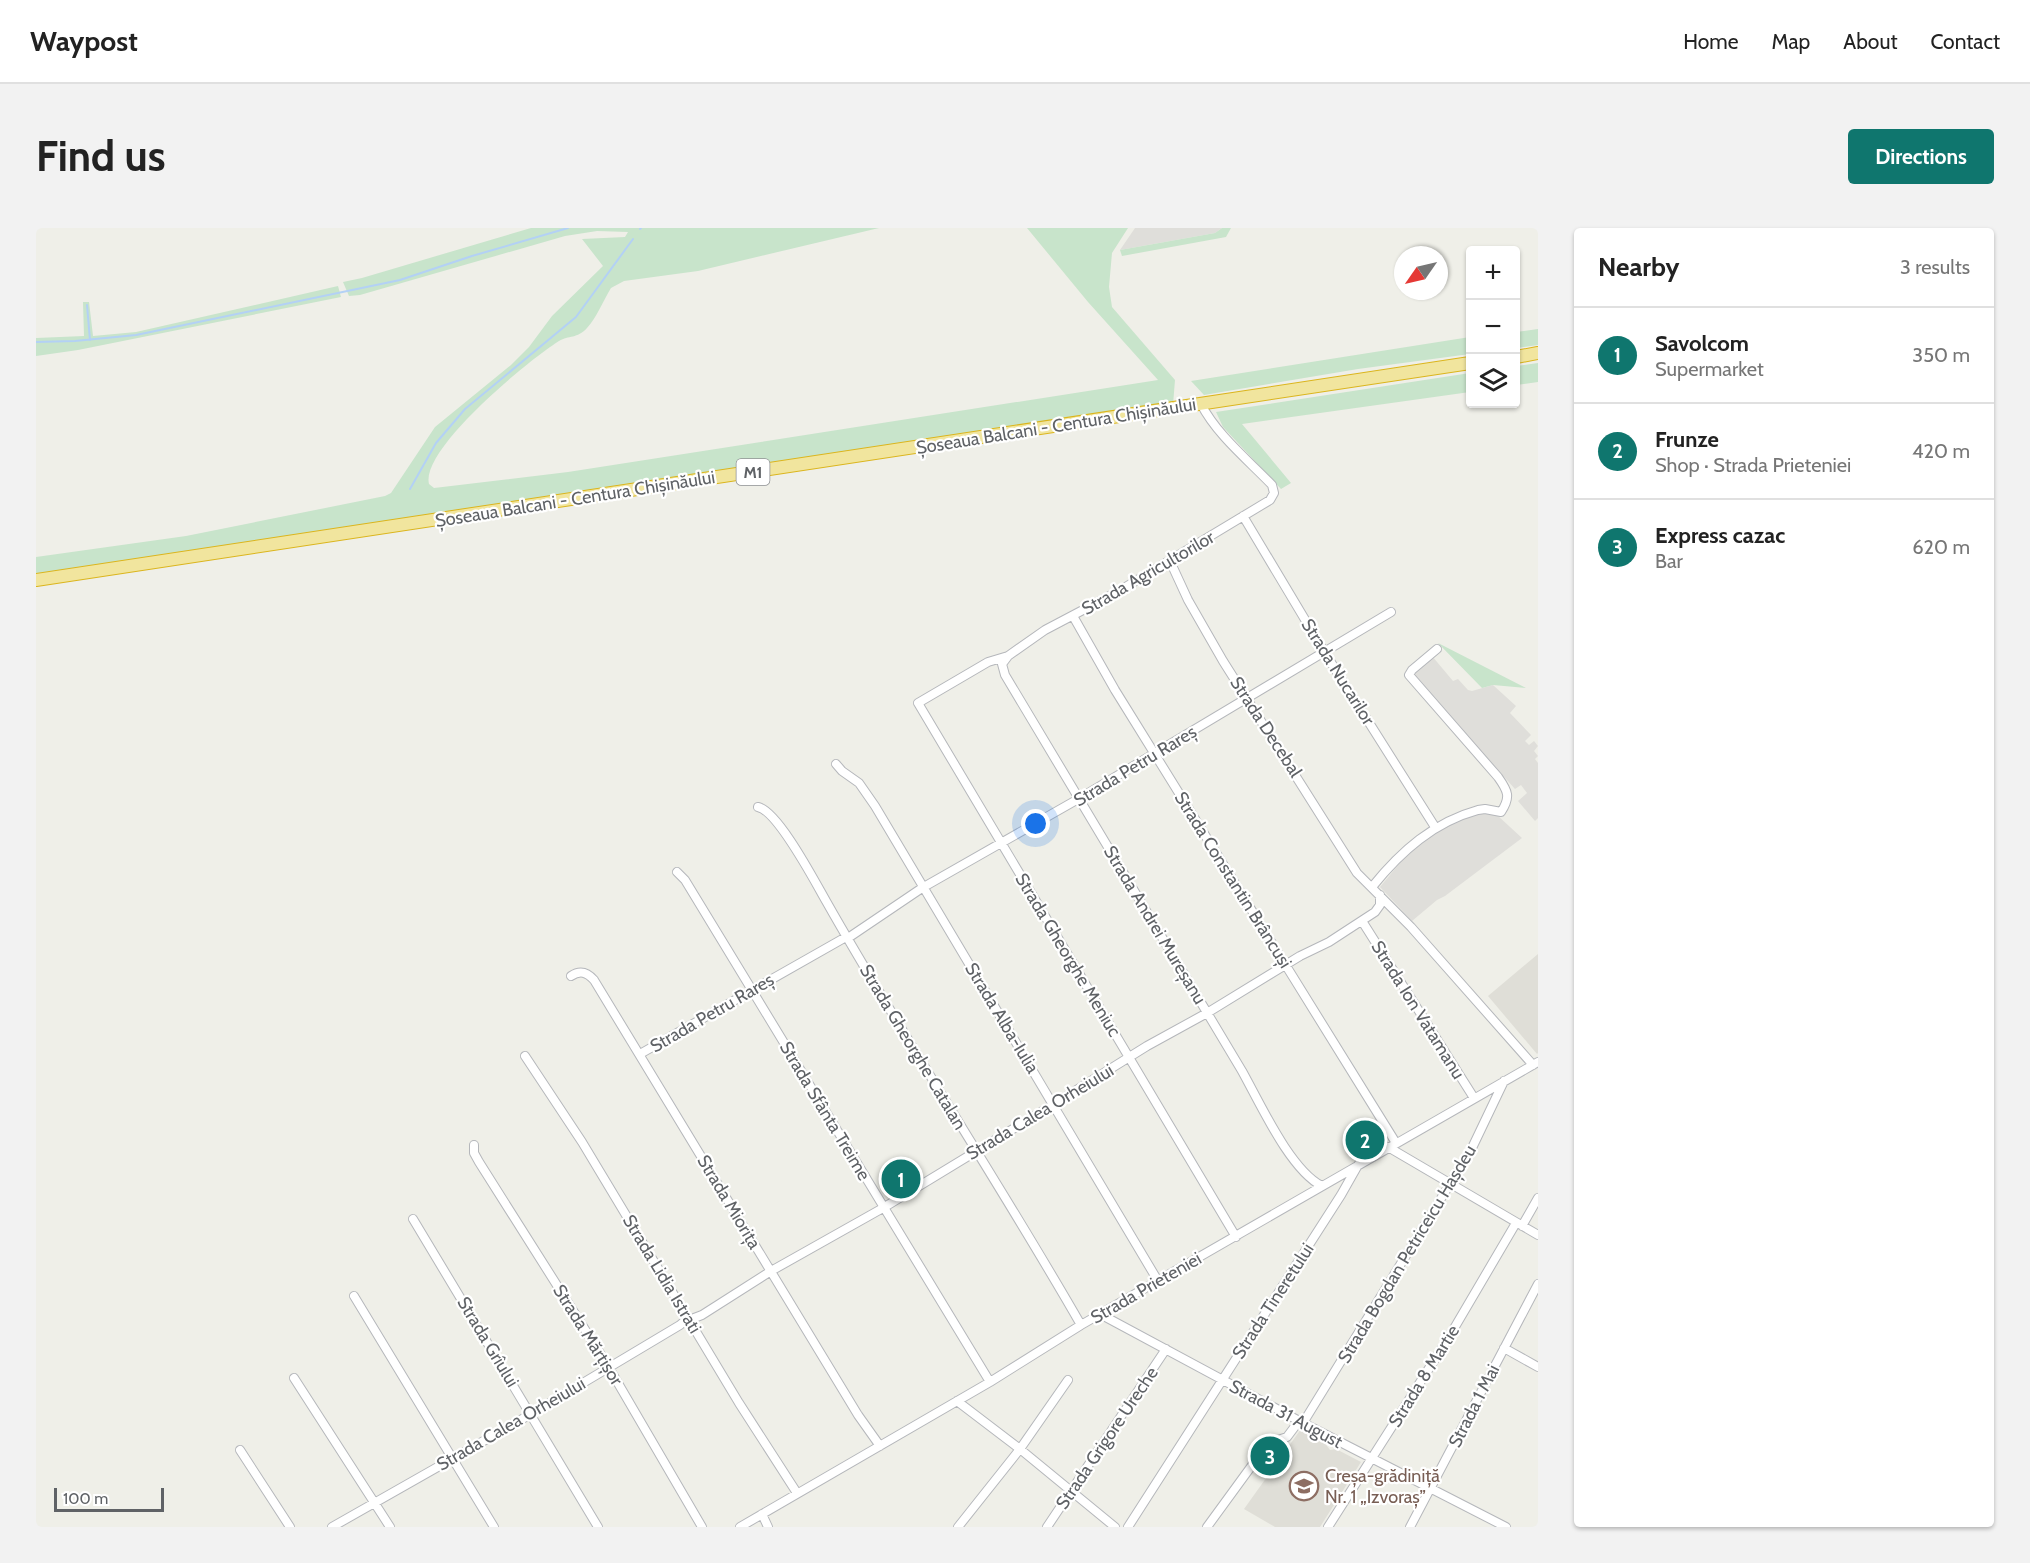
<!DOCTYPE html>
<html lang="en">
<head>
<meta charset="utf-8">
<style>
  :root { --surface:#fff; --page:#f2f2f2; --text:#222; --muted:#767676; --line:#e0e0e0; --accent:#0f766e }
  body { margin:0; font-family:Cabin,sans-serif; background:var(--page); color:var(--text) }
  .controls { position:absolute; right:18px; top:18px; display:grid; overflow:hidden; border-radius:6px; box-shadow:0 2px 4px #0004 }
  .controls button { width:54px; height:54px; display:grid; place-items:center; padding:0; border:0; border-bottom:2px solid var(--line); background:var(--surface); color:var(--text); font:30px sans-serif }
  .compass { position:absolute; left:1358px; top:18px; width:54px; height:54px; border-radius:50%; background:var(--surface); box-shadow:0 2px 4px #0004; rotate:236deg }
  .scale { position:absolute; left:18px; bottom:15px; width:110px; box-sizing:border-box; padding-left:6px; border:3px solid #5f6266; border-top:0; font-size:16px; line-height:21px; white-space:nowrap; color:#5f6266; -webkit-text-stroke:4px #fff; paint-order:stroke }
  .you { position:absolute; left:1000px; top:596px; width:21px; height:21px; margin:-15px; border:4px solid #fff; border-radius:50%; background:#1a73e8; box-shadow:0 0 0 9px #1a73e833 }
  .badge { display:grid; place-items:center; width:39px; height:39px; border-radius:50%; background:var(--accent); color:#fff; font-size:20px; font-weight:700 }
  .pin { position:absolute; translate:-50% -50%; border:3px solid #fff; box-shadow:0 2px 6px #0006 }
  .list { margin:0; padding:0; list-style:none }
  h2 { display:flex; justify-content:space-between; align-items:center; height:78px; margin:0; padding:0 24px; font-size:26px }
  h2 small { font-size:20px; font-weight:400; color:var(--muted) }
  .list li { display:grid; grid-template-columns:39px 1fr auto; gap:18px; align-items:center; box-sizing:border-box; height:96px; padding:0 24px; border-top:2px solid var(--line) }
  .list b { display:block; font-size:22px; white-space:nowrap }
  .list p { margin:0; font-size:20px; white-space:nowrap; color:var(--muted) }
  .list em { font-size:20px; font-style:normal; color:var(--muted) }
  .icon { flex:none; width:33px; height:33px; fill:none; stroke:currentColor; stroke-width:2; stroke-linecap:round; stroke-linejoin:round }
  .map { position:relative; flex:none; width:1502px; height:1299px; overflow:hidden; border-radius:6px }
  header { display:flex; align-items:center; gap:36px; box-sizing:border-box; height:84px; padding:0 30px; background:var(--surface); border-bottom:2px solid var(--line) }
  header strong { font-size:28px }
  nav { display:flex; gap:33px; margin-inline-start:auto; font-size:21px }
  .intro { display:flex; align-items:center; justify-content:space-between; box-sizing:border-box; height:144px; padding:0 36px }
  h1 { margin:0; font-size:42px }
  .button { padding:15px 27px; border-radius:6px; background:var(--accent); color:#fff; font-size:21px; font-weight:700 }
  main { display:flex; gap:36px; padding:0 36px }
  aside { flex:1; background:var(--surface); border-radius:6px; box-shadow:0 2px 4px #0004 }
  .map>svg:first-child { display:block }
  .industrial { fill:#dfdeda }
  .education { fill:#dfded7 }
  .green { fill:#c8e4cb }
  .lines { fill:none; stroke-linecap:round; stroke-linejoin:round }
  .stream { stroke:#b3d1f5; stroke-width:2 }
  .minor-casing { stroke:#b5b7bb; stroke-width:10 }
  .highway-casing { stroke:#dbb51d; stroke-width:14 }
  .minor { stroke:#fff; stroke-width:8 }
  .highway { stroke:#f1e59e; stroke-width:12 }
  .labels { text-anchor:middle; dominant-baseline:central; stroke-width:4.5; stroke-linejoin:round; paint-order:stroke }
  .shield { fill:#fff; stroke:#8f9194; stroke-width:1.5 }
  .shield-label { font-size:16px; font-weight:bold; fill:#5f6266 }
  .street-label { font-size:18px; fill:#5f6266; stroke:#fff }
  .education-label { font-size:18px; fill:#785e54; stroke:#fff; text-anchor:start }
</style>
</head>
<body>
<header>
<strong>Waypost</strong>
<nav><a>Home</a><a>Map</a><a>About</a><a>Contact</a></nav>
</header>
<div class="intro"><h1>Find us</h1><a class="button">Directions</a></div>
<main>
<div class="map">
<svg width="1502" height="1299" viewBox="0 0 1502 1299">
  <rect width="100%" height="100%" fill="#efefe8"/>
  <path class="industrial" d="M1099,0H1186L1179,5L1084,22Z
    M1396,428L1417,453L1422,451L1432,462L1436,463L1457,457L1480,478L1474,485L1495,507L1489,513L1493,517L1498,513L1502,518L1498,523L1502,528L1499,531L1502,535V590L1499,593L1482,573L1491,565L1485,557L1479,561L1376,446Z
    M1441,585L1461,587L1486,610L1409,668L1401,672L1376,693L1344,659L1368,630L1399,604Z"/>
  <path class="education" d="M1502,726V825L1501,826L1452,768Z
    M1265,1201L1288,1214L1294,1222L1300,1221L1325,1234L1284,1299H1239L1208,1281Z"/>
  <path class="green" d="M495,0H843L662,43L588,53L575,60C567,73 561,89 551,100C541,111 533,107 523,113C494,131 384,221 393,256L398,260L532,244L1122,152L1052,74L991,0H1092L1076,25L1073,59L1076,79L1139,152L1137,177L0,348V329L150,308L349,268L355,265L399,199L475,137L493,119L516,88L567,38L546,11L589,9L592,4L561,3L529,8L324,67L313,68L307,54L326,50Z
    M1186,0H1195L1190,9L1086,28L1084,22L1179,5Z
    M302,58L305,69L42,122L0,128V110L48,108L47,74H53L57,108L100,104Z
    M1502,101V117L1480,120V104Z
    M1434,109V126L1322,141L1168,167L1155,153Z
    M1502,135V154L1480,157V138Z
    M1434,145V164L1206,196L1255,255L1245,261L1187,199L1180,184Z
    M1402,415L1490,460L1457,457L1446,460Z"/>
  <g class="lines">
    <path class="stream" d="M604,1L605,0
      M51,77L54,112
      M0,114L39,113L100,107L364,52L436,28L532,0
      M374,261L400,215L429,181L540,89L597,11"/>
    <g class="minor-casing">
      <path id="minor" d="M1165,176C1181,207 1212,232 1236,257L1238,265L1234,272L1083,363L1009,402L972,428L952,434L882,475L1200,1009
        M1207,288L1289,425L1399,599
        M1134,333L1152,372L1187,433L1321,645L1375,699L1497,837
        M1037,388L1079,462L1360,915
        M972,428L966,436L969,447L1206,843C1224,875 1254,942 1286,958
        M800,536L806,543L823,555L839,578L1122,1053
        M722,579C742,583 779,654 790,673C871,816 963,954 1045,1097
        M641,644L649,652C751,819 851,987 954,1154
        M1336,659C1365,623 1398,594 1442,582L1449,581L1465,584C1475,569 1472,563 1462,549L1373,447L1376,442L1401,421
        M1326,693L1438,870
        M812,710L886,660L1044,570L1355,384
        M535,748C544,742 551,744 558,752L822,1187L844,1218
        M604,826L810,709
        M489,828L546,914L703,1175L761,1265
        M438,917V925L443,934L572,1138L666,1299
        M1352,919L1502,1007
        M377,991L562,1299
        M1486,998L1502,970
        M318,1068L458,1299
        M1064,1086L1267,1195L1470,1299
        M653,1092L666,1087L735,1043L847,980L1018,876L1111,818L1171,785L1264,728L1293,714L1339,684L1344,677V667
        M1468,1120L1502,1139
        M258,1150L354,1299
        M921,1173L984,1221L1079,1299
        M1267,1195L1436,920L1468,853
        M204,1222L254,1299
        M726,1286L732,1299
        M296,1299L495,1186L644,1097L652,1090
        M704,1299L954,1154L1045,1097L1502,834
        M922,1299L984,1221L1032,1152
        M1011,1299L1130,1121
        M1092,1299L1305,967L1322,937
        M1171,1299L1225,1225L1236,1214L1251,1209L1263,1193
        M1292,1299L1413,1109L1480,995
        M1374,1299L1502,1056"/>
    </g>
    <g class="highway-casing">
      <path id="highway" d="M1480,129L1502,125
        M0,352L1434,135"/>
    </g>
    <use href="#minor" class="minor"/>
    <use href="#highway" class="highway"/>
  </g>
  <defs>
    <g id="school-ring" transform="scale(1.5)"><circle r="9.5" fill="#fff" stroke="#8d6e63" stroke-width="1.5"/><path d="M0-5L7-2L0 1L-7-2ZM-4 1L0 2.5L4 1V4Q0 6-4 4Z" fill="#8d6e63"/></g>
  </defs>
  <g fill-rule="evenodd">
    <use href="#school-ring" x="1268" y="1258"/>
  </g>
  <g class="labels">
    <rect class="shield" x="700.5" y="231" width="33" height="26" rx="4.5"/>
    <g class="shield-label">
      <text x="717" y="244">M1</text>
    </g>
    <g class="street-label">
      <text transform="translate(1020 198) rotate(-9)">Șoseaua Balcani - Centura Chișinăului</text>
      <text transform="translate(539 271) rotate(-9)">Șoseaua Balcani - Centura Chișinăului</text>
      <text transform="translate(1112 345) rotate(-30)">Strada Agricultorilor</text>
      <text transform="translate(1302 444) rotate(58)">Strada Nucarilor</text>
      <text transform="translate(1230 499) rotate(57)">Strada Decebal</text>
      <text transform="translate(1099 538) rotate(-31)">Strada Petru Rareș</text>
      <text transform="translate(1197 652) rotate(58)">Strada Constantin Brâncuși</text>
      <text transform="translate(1119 697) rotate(59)">Strada Andrei Mureșanu</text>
      <text transform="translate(1032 727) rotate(59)">Strada Gheorghe Meniuc</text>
      <text transform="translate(1382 782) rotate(58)">Strada Ion Vatamanu</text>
      <text transform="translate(676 785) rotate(-30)">Strada Petru Rareș</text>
      <text transform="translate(966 790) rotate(59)">Strada Alba-Iulia</text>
      <text transform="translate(877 819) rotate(59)">Strada Gheorghe Catalan</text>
      <text transform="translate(789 883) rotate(59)">Strada Sfânta Treime</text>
      <text transform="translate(1004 884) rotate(-31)">Strada Calea Orheiului</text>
      <text transform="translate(693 974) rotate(59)">Strada Miorița</text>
      <text transform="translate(1371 1026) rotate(-59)">Strada Bogdan Petriceicu Hașdeu</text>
      <text transform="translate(626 1046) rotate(59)">Strada Lidia Istrati</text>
      <text transform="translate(1110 1060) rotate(-30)">Strada Prieteniei</text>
      <text transform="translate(1237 1073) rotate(-57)">Strada Tineretului</text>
      <text transform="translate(552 1107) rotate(58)">Strada Mărțișor</text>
      <text transform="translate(452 1114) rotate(59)">Strada Grîului</text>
      <text transform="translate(1388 1148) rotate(-58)">Strada 8 Martie</text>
      <text transform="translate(1438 1178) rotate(-63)">Strada 1 Mai</text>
      <text transform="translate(1250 1186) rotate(28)">Strada 31 August</text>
      <text transform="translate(475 1196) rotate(-30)">Strada Calea Orheiului</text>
      <text transform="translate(1071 1210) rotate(-56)">Strada Grigore Ureche</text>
    </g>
    <g class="education-label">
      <text x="1289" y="1248">Creșa-grădiniță<tspan x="1289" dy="21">Nr. 1 „Izvoraș”</tspan></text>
    </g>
  </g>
</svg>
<div class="controls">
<button>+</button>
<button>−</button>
<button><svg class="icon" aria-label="layers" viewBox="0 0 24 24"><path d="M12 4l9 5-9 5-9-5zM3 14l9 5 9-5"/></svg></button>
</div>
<svg class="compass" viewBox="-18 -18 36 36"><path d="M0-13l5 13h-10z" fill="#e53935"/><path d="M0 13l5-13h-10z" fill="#767676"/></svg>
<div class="scale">100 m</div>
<div class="you"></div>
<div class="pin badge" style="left:865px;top:951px">1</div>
<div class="pin badge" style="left:1329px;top:912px">2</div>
<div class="pin badge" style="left:1234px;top:1228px">3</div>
</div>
<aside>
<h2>Nearby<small>3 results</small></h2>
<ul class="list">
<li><span class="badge">1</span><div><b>Savolcom</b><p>Supermarket</p></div><em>350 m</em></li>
<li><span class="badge">2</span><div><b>Frunze</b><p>Shop · Strada Prieteniei</p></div><em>420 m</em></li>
<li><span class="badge">3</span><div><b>Express cazac</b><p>Bar</p></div><em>620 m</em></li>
</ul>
</aside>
</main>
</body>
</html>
